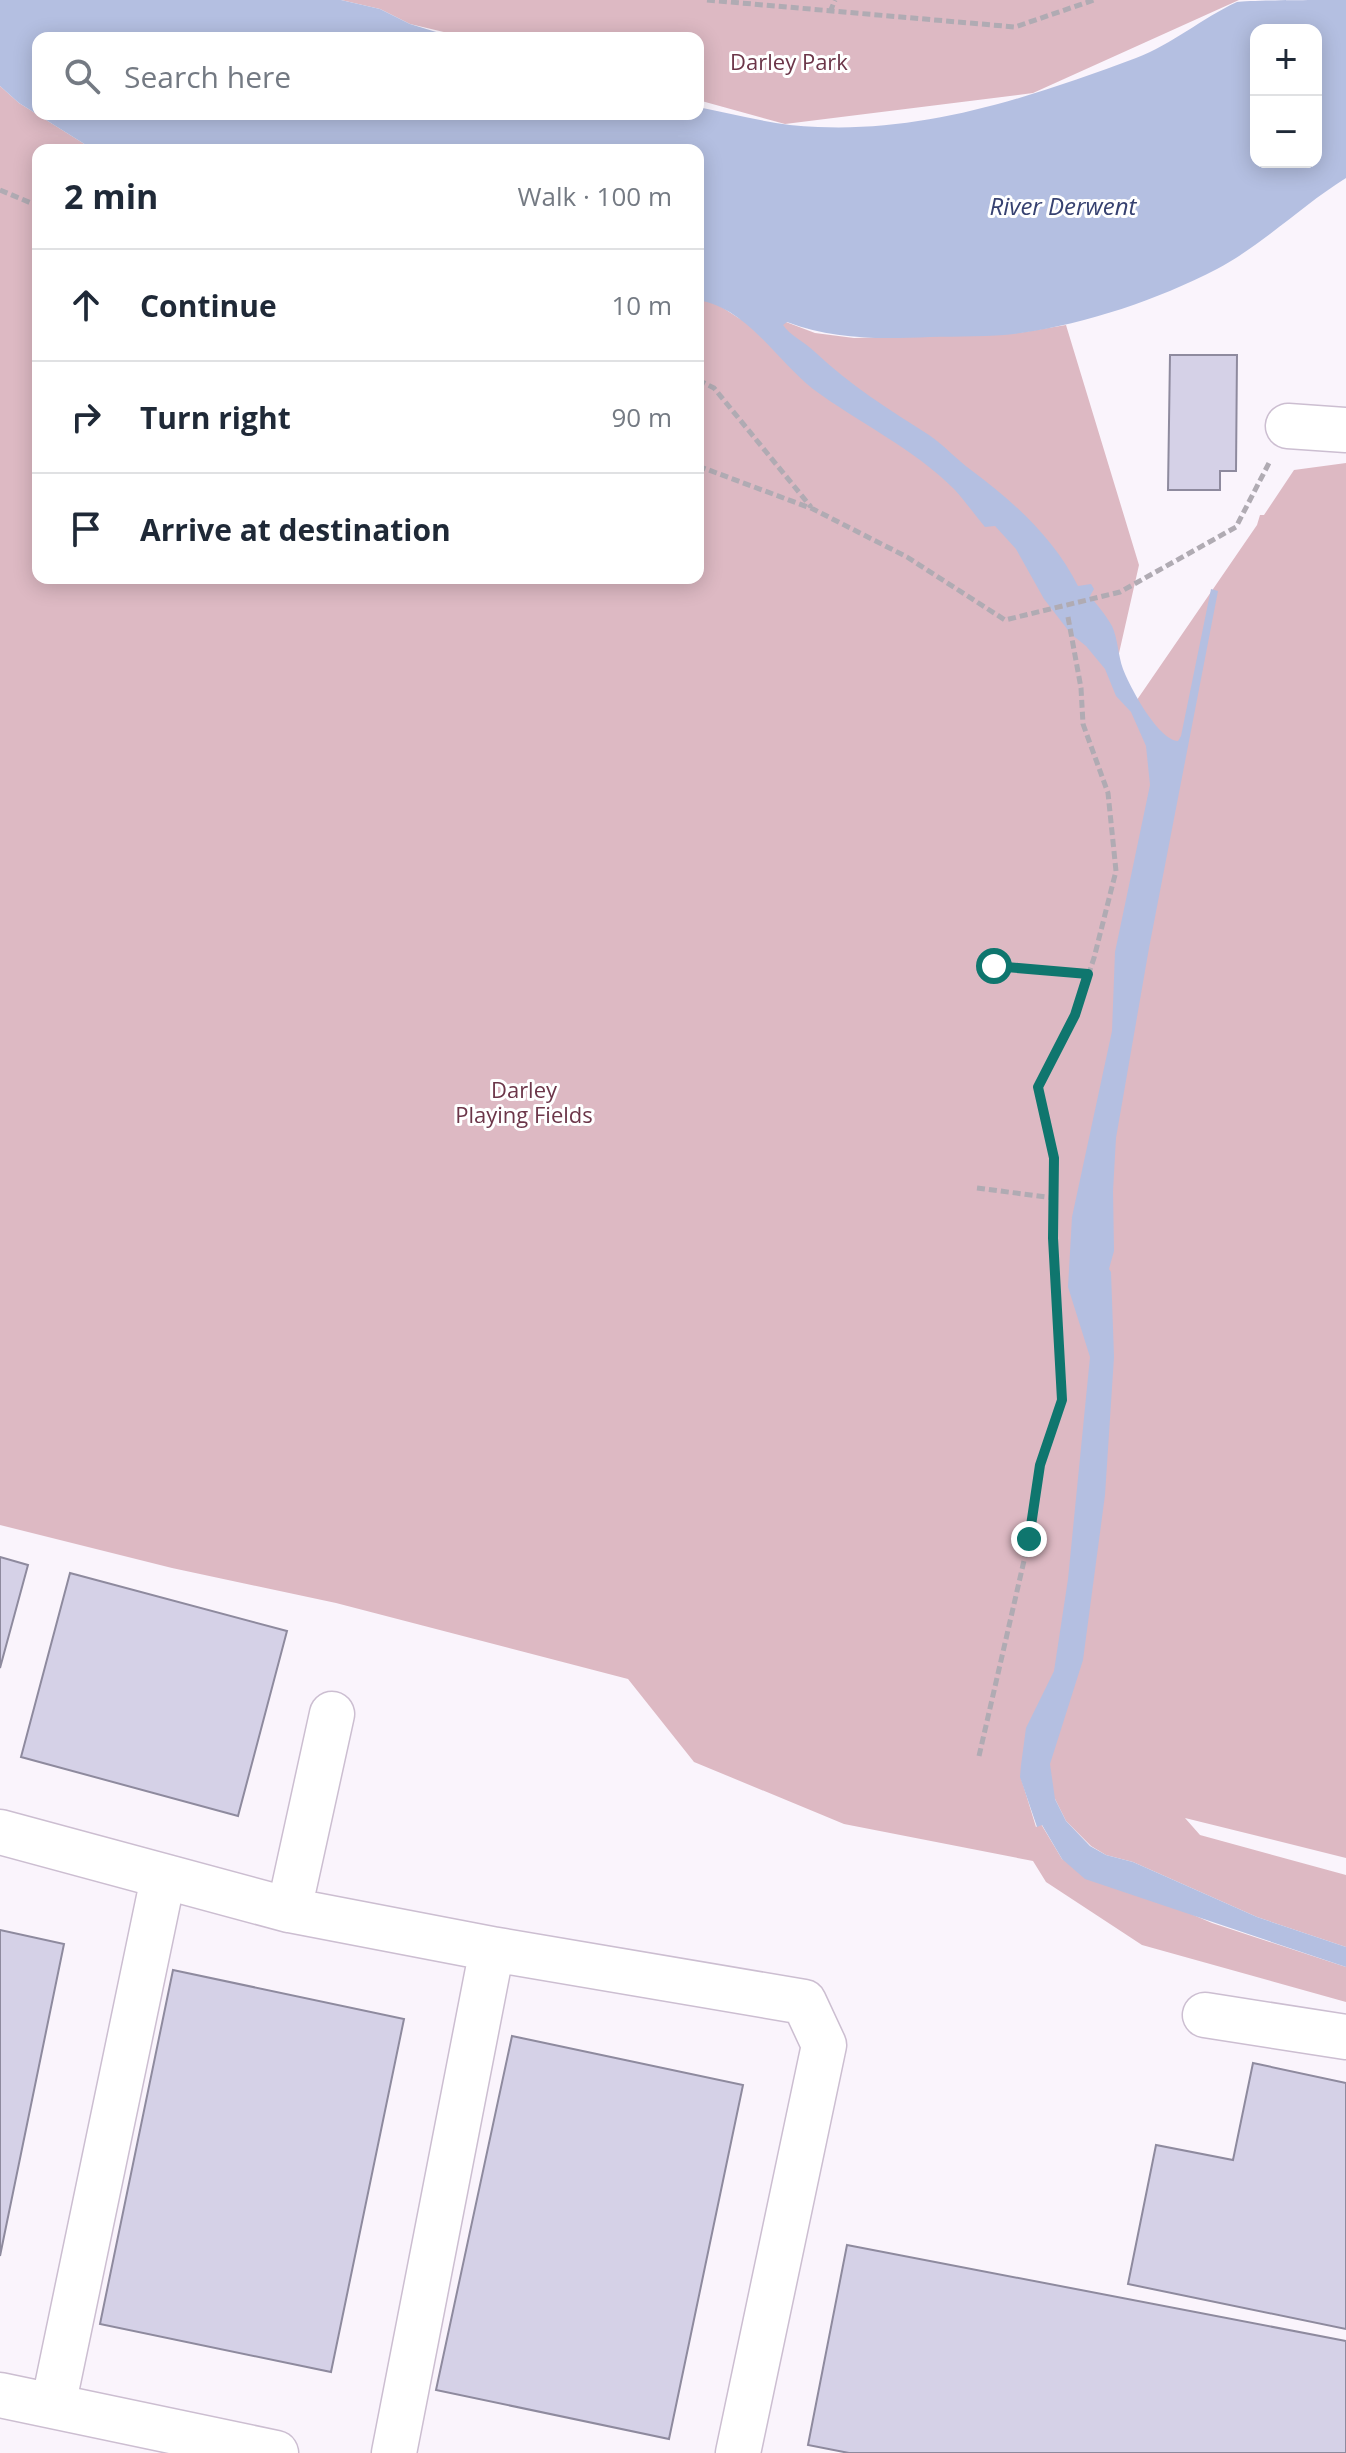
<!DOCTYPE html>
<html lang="en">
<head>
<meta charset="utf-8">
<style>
  :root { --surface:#fff; --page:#f2f2f3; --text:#1f2937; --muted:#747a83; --line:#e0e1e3 }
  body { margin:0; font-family:"Open Sans",sans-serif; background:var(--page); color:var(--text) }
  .controls { position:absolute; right:24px; top:24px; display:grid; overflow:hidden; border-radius:16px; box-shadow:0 4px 20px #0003 }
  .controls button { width:72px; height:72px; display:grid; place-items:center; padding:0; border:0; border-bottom:2px solid var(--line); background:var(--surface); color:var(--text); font:40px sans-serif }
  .stop { position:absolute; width:24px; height:24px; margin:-18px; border:6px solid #0f766e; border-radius:50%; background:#fff }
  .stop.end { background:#0f766e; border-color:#fff; box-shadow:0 2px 8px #0008 }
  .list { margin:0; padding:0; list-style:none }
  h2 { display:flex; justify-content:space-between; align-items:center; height:104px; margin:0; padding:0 32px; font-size:34px }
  h2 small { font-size:26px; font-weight:400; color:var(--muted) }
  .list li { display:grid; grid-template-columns:52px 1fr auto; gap:24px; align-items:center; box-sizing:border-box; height:112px; padding:0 32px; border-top:2px solid var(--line) }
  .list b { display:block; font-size:30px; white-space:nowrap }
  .list em { font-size:26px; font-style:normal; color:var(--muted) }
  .icon { flex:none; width:44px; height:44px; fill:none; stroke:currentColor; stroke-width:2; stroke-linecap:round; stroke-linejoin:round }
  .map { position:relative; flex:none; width:1346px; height:2453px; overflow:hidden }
  .search { position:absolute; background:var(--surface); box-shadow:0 4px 20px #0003; left:32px; top:32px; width:672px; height:88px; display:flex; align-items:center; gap:20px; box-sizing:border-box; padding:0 28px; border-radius:16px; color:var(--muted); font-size:30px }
  .panel { position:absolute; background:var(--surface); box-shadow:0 4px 20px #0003; left:32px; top:144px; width:672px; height:440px; border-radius:16px }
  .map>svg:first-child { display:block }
  .green { fill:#ddb9c3 }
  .water { fill:#b4bfe1; fill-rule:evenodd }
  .building { fill:#d5d1e7; stroke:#8e8a9e; stroke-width:2 }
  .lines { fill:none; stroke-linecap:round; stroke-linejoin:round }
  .minor-casing { stroke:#ccbed1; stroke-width:47 }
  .path { stroke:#b0abb3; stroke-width:5; stroke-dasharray:8 4; stroke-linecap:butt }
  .minor { stroke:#fff; stroke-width:44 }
  .route { stroke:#0f766e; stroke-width:10 }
  .labels { text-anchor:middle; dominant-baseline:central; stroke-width:6; stroke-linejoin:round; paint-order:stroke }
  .park-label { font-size:22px; fill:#6c3649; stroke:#fff }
  .water-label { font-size:24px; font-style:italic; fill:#364170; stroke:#fff }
</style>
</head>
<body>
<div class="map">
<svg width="1346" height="2453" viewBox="0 0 1346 2453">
  <rect width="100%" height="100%" fill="#faf4fc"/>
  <path class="green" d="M341,0H1239L1033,93L785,124L698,100V38H469L410,24L380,9Z
    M0,86L19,103L94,150H38V578H698V300L714,302L740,319L786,322L815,333L854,338L1018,333L1066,325L1139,565L1112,684L1130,710L1257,525L1260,515H1264L1294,470L1346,463V1858L1185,1818L1200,1835L1346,1875V1947L1257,1917L1133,1862L1106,1855L1091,1846L1066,1821L1055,1799L1021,1778L1036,1827L1041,1824L1062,1859L1212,1923L1346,1967V2002L1142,1945L1046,1882L1033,1861L844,1824L694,1762L628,1679L336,1603L172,1568L0,1525Z"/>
  <path class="water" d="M0,0H341L380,9L410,24L456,38H38V114H698V107C738,115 777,126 818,127C928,132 1034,96 1136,58C1173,44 1202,18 1237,2C1250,0 1326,0 1346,0V178C1301,206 1264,244 1217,269C1157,300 1088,323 1021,333C992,337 960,336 930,337C879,339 835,340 787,322L783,325C789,335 805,342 815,352C850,385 888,409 929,435C944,445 956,459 971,470C1014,502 1054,538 1078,586L1091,584L1094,589L1090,596C1097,605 1106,615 1112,626C1118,639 1118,655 1123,669C1130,687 1158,740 1178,741L1181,736L1211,589L1218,591L1149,948L1116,1138L1113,1191L1114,1251L1109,1269L1111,1272L1114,1357L1105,1495L1083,1660L1050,1764L1055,1799L1066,1821L1090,1846L1106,1855L1133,1862L1257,1917L1346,1947V1967L1085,1879L1062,1859L1042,1825L1037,1827L1020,1777L1021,1765L1026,1728L1054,1671L1068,1579L1090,1357L1068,1287L1072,1217L1112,1031L1115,952L1150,785L1146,746L1131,712L1116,696L1105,669L1086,646L1071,634L1044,599L1016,549L995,526L985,527C975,515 965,501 954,489C913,448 859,423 813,389C776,360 747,308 698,300V150H94L19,103L0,86ZM1256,30H1316V162H1256Z"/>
  <path class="building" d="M1170,355H1237L1236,471H1220V490H1168Z
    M0,1557L28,1565L0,1668Z
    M70,1573L287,1631L238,1816L21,1757Z
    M0,1930L64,1944L0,2256Z
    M173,1970L404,2019L331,2372L100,2324Z
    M512,2036L743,2085L669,2439L436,2390Z
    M1253,2063L1346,2083V2329L1128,2284L1156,2145L1233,2160Z
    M847,2245L1346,2341V2453H849L808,2445Z"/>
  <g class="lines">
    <g class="minor-casing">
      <path id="minor" d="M1288,426L1346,430
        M0,1832L289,1910L492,1949L804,2002L824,2045L738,2453
        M289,1910L332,1714
        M1205,2015L1346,2037
        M0,2395L276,2453
        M53,2406L163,1878
        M394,2453L492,1949"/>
    </g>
    <path class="path" d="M707,0L1015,27L1094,0
      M830,12L835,0
      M0,190L38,206
      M698,380L714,388L811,507
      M698,466L813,509L907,557L1005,620L1120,592L1236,527L1269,463
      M994,966L1088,974
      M977,1188L1054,1198
      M979,1756L1029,1539L1040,1465L1062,1400L1053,1238L1054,1158L1038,1087L1075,1015L1094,958L1116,871L1108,793L1083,724L1081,688L1068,617"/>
    <use href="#minor" class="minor"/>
  </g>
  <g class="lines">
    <path class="route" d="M994,966L1088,974L1075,1015L1038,1087L1054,1158L1053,1238L1062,1400L1040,1465L1029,1539"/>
  </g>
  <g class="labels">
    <g class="park-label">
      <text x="789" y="61">Darley Park</text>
      <text x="524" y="1089">Darley<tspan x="524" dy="25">Playing Fields</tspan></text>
    </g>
    <g class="water-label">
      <text x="1063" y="205">River Derwent</text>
    </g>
  </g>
</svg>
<div class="controls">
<button>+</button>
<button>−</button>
</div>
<div class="stop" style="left:994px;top:966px"></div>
<div class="stop end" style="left:1029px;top:1539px"></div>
<div class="search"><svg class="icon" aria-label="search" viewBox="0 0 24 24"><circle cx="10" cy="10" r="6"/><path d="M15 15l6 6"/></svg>Search here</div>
<section class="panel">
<h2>2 min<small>Walk · 100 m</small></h2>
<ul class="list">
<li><svg class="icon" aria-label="ahead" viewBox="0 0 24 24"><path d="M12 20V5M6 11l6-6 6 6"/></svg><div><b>Continue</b></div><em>10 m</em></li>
<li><svg class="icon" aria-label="right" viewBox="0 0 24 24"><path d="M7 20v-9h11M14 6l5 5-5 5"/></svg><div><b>Turn right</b></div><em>90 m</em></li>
<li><svg class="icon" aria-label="arrive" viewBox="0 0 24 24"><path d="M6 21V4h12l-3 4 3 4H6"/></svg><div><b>Arrive at destination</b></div></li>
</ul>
</section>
</div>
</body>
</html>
